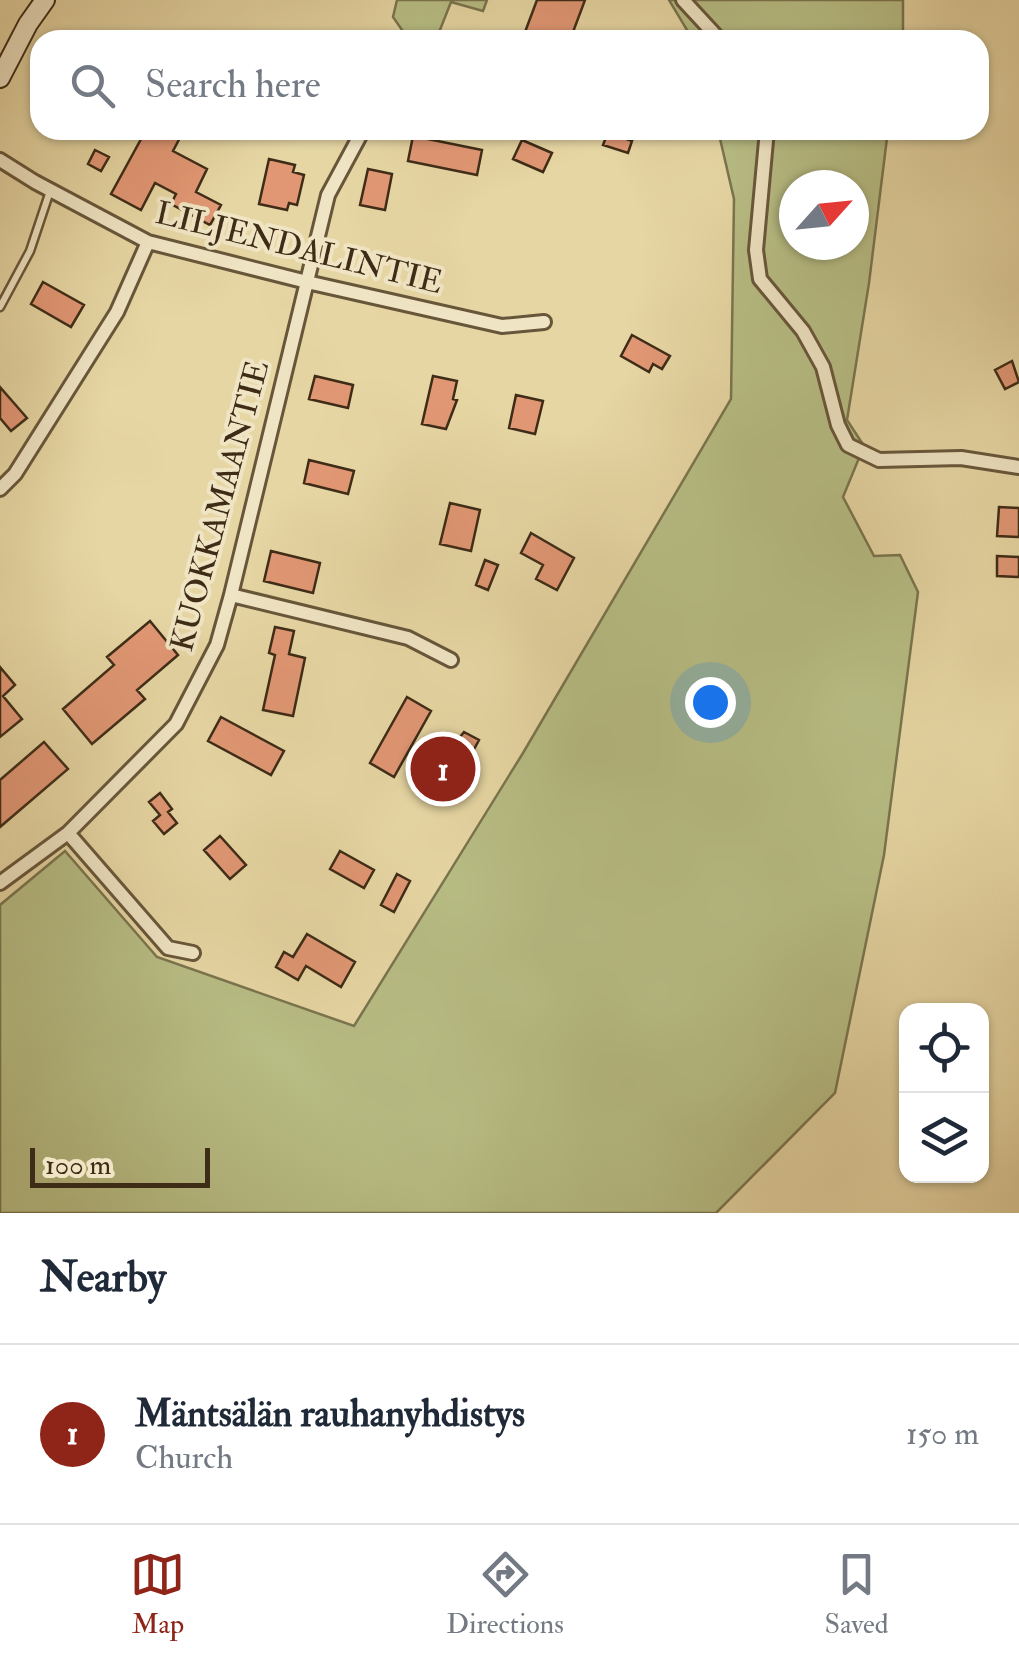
<!DOCTYPE html>
<html lang="en">
<head>
<meta charset="utf-8">
<style>
  :root { --surface:#fff; --page:#f6f6f7; --text:#1f2937; --muted:#747a83; --line:#e0e1e3; --accent:#8f2418 }
  body { margin:0; font-family:"IM FELL Double Pica",serif; background:var(--page); color:var(--text) }
  .controls { position:absolute; right:30px; bottom:30px; display:grid; overflow:hidden; border-radius:20px; box-shadow:0 2px 8px #0004 }
  .controls button { width:90px; height:90px; display:grid; place-items:center; padding:0; border:0; border-bottom:2px solid var(--line); background:var(--surface); color:var(--text); font:50px sans-serif }
  .compass { position:absolute; left:779px; top:170px; width:90px; height:90px; border-radius:50%; background:var(--surface); box-shadow:0 2px 8px #0004; rotate:63deg }
  .scale { position:absolute; left:30px; bottom:25px; width:180px; box-sizing:border-box; padding-left:10px; border:5px solid #3e2c17; border-top:0; font-size:28px; line-height:35px; white-space:nowrap; color:#3e2c17; -webkit-text-stroke:8px #efe4c3; paint-order:stroke }
  .you { position:absolute; left:710px; top:702px; width:35px; height:35px; margin:-25px; border:8px solid #fff; border-radius:50%; background:#1a73e8; box-shadow:0 0 0 15px #1a73e833 }
  .badge { display:grid; place-items:center; width:65px; height:65px; border-radius:50%; background:var(--accent); color:#fff; font-size:32px; font-weight:700 }
  .pin { position:absolute; translate:-50% -50%; border:5px solid #fff; box-shadow:0 2px 10px #0006 }
  .list { margin:0; padding:0; list-style:none }
  h2 { display:flex; justify-content:space-between; align-items:center; height:130px; margin:0; padding:0 40px; font-size:42px }
  h2 small { font-size:32px; font-weight:400; color:var(--muted) }
  .list li { display:grid; grid-template-columns:65px 1fr auto; gap:30px; align-items:center; box-sizing:border-box; height:180px; padding:0 40px; border-top:2px solid var(--line) }
  .list b { display:block; font-size:38px; white-space:nowrap }
  .list p { margin:0; font-size:32px; white-space:nowrap; color:var(--muted) }
  .list em { font-size:32px; font-style:normal; color:var(--muted) }
  .icon { flex:none; width:55px; height:55px; fill:none; stroke:currentColor; stroke-width:2; stroke-linecap:round; stroke-linejoin:round }
  .map { position:relative; flex:none; width:1019px; height:1213px; overflow:hidden }
  .search { position:absolute; background:var(--surface); box-shadow:0 2px 8px #0004; left:30px; right:30px; top:30px; height:110px; display:flex; align-items:center; gap:25px; box-sizing:border-box; padding:0 35px; border-radius:30px; color:var(--muted); font-size:38px }
  .sheet { height:310px; background:var(--surface) }
  nav { display:flex; justify-content:space-around; align-items:center; box-sizing:border-box; height:140px; border-top:2px solid var(--line); background:var(--surface); font-size:28px; color:var(--muted) }
  nav a { display:grid; justify-items:center; gap:5px }
  nav .on { color:var(--accent) }
  .map>svg:first-child { display:block }
  .green { fill:#b7bd84; stroke:#7a744e; stroke-width:2.5; fill-rule:evenodd }
  .building { fill:#e19774; stroke:#3e2c17; stroke-width:2.5 }
  .lines { fill:none; stroke-linecap:round; stroke-linejoin:round }
  .lane-casing { stroke:#68563a; stroke-width:11 }
  .street-casing { stroke:#68563a; stroke-width:18 }
  .secondary-casing { stroke:#3e2c17; stroke-width:22 }
  .lane { stroke:#efe4c3; stroke-width:6 }
  .street { stroke:#efe4c3; stroke-width:12 }
  .secondary { stroke:#efe4c3; stroke-width:18 }
  .labels { text-anchor:middle; dominant-baseline:central; stroke-width:8; stroke-linejoin:round; paint-order:stroke }
  .street-label { font-size:32px; fill:#3e2c17; stroke:#efe4c3 }
</style>
</head>
<body>
<div class="map">
<svg width="1019" height="1213" viewBox="0 0 1019 1213">
  <rect width="100%" height="100%" fill="#e6d6a3"/>
  <filter id="stains"><feTurbulence type="fractalNoise" baseFrequency=".002" numOctaves="4"/><feColorMatrix values="0 0 0 0 .2 0 0 0 0 .09 0 0 0 0 .02 0 0 0 .5 -.17"/></filter>
  <radialGradient id="worn" r=".72"><stop offset=".6" stop-color="#630" stop-opacity="0"/><stop offset="1" stop-color="#630" stop-opacity=".3"/></radialGradient>
  <path class="green" d="M397,0H487L483,11L451,2L436,40H409L393,17Z
    M669,0H903V40H693Z
    M718,130H888L869,283L847,420L864,446L843,497L874,556L900,555L918,592L884,855L835,1093L716,1213H0V905L65,851L157,957L354,1026L523,753L731,399L734,199ZM794,185H854V245H794Z"/>
  <path class="building" d="M537,0H585L570,40H522Z
    M146,130H184L173,151L207,169L196,192L221,205L210,225L171,204L176,194L155,183L141,210L111,194Z
    M608,132L632,141L628,153L603,145Z
    M413,136L482,150L477,175L408,161Z
    M522,140L552,153L543,172L513,159Z
    M95,150L109,157L101,171L88,164Z
    M269,159L295,165L293,172L304,175L297,205L289,203L287,210L259,204Z
    M368,169L392,174L385,210L360,205Z
    M43,282L84,305L71,327L31,304Z
    M632,335L670,356L662,369L653,364L649,372L621,356Z
    M1012,361L1019,382L1005,389L995,370Z
    M315,376L353,385L348,408L309,399Z
    M433,376L457,381L453,399L457,400L446,429L422,424Z
    M0,387L27,418L11,431L0,418Z
    M516,395L543,401L535,434L509,428Z
    M309,460L354,471L348,494L304,483Z
    M450,503L480,510L471,551L440,544Z
    M999,507L1019,508V537L997,536Z
    M531,533L574,558L557,590L536,579L543,565L521,553Z
    M271,551L320,563L313,593L264,581Z
    M997,556L1019,557V577L997,576Z
    M485,560L498,565L488,590L476,585Z
    M150,621L178,655L137,690L145,699L92,744L63,709L114,665L107,657Z
    M275,627L294,631L289,654L305,658L293,716L263,710L275,655L269,653Z
    M0,667L15,685L3,696L22,719L0,737Z
    M407,697L431,711L394,777L370,763Z
    M221,717L284,751L271,775L208,741Z
    M464,732L479,740L446,801L414,784L432,751L439,755L445,745L451,748Z
    M44,742L68,769L0,827V780Z
    M160,793L172,809L168,812L177,823L164,834L153,821L160,815L149,802Z
    M220,836L246,865L230,879L204,850Z
    M340,851L374,870L364,888L330,869Z
    M397,874L410,881L394,912L381,905Z
    M307,934L355,962L341,987L306,966L298,980L276,967L284,952L293,957Z"/>
  <g class="lines">
    <g class="lane-casing">
      <path id="lane" d="M0,307L30,251L50,191"/>
    </g>
    <g class="street-casing">
      <path id="street" d="M683,0L720,40
        M767,130L756,250L760,279L803,331L823,367L838,425L848,445L879,460L961,458L1019,467
        M0,160L35,182L148,242L307,282L502,326L544,322
        M0,489L15,474L117,312L148,242
        M231,595L408,638L451,660
        M68,833L168,948L193,953
        M0,883L68,833L176,724L217,645L231,595L328,195L363,130"/>
    </g>
    <g class="secondary-casing">
      <path id="secondary" d="M0,78L28,24L45,0"/>
    </g>
    <use href="#lane" class="lane"/>
    <use href="#street" class="street"/>
    <use href="#secondary" class="secondary"/>
  </g>
  <g class="labels">
    <g class="street-label">
      <text transform="translate(299 248) rotate(14)">LILJENDALINTIE</text>
      <text transform="translate(220 506) rotate(-75)">KUOKKAMAANTIE</text>
    </g>
  </g>
  <rect width="100%" height="100%" filter="url(#stains)"/>
  <rect width="100%" height="100%" fill="url(#worn)"/>
</svg>
<div class="controls">
<button><svg class="icon" aria-label="locate" viewBox="0 0 24 24"><circle cx="12" cy="12" r="6"/><path d="M12 2v4M12 18v4M2 12h4M18 12h4"/></svg></button>
<button><svg class="icon" aria-label="layers" viewBox="0 0 24 24"><path d="M12 4l9 5-9 5-9-5zM3 14l9 5 9-5"/></svg></button>
</div>
<svg class="compass" viewBox="-18 -18 36 36"><path d="M0-13l5 13h-10z" fill="#e53935"/><path d="M0 13l5-13h-10z" fill="#747a83"/></svg>
<div class="scale">100 m</div>
<div class="you"></div>
<div class="pin badge" style="left:443px;top:769px">1</div>
<div class="search"><svg class="icon" aria-label="search" viewBox="0 0 24 24"><circle cx="10" cy="10" r="6"/><path d="M15 15l6 6"/></svg>Search here</div>
</div>
<section class="sheet">
<h2>Nearby<small></small></h2>
<ul class="list">
<li><span class="badge">1</span><div><b>Mäntsälän rauhanyhdistys</b><p>Church</p></div><em>150 m</em></li>
</ul>
</section>
<nav>
<a class="on"><svg class="icon" aria-label="map" viewBox="0 0 24 24"><path d="M3 6l6-2 6 2 6-2v14l-6 2-6-2-6 2zM9 4v14M15 6v14"/></svg>Map</a>
<a><svg class="icon" aria-label="directions" viewBox="0 0 24 24"><path d="M12 3l9 9-9 9-9-9zM9 14v-3h6M13 9l2 2-2 2"/></svg>Directions</a>
<a><svg class="icon" aria-label="saved" viewBox="0 0 24 24"><path d="M7 4h10v16l-5-4-5 4z"/></svg>Saved</a>
</nav>
</body>
</html>
